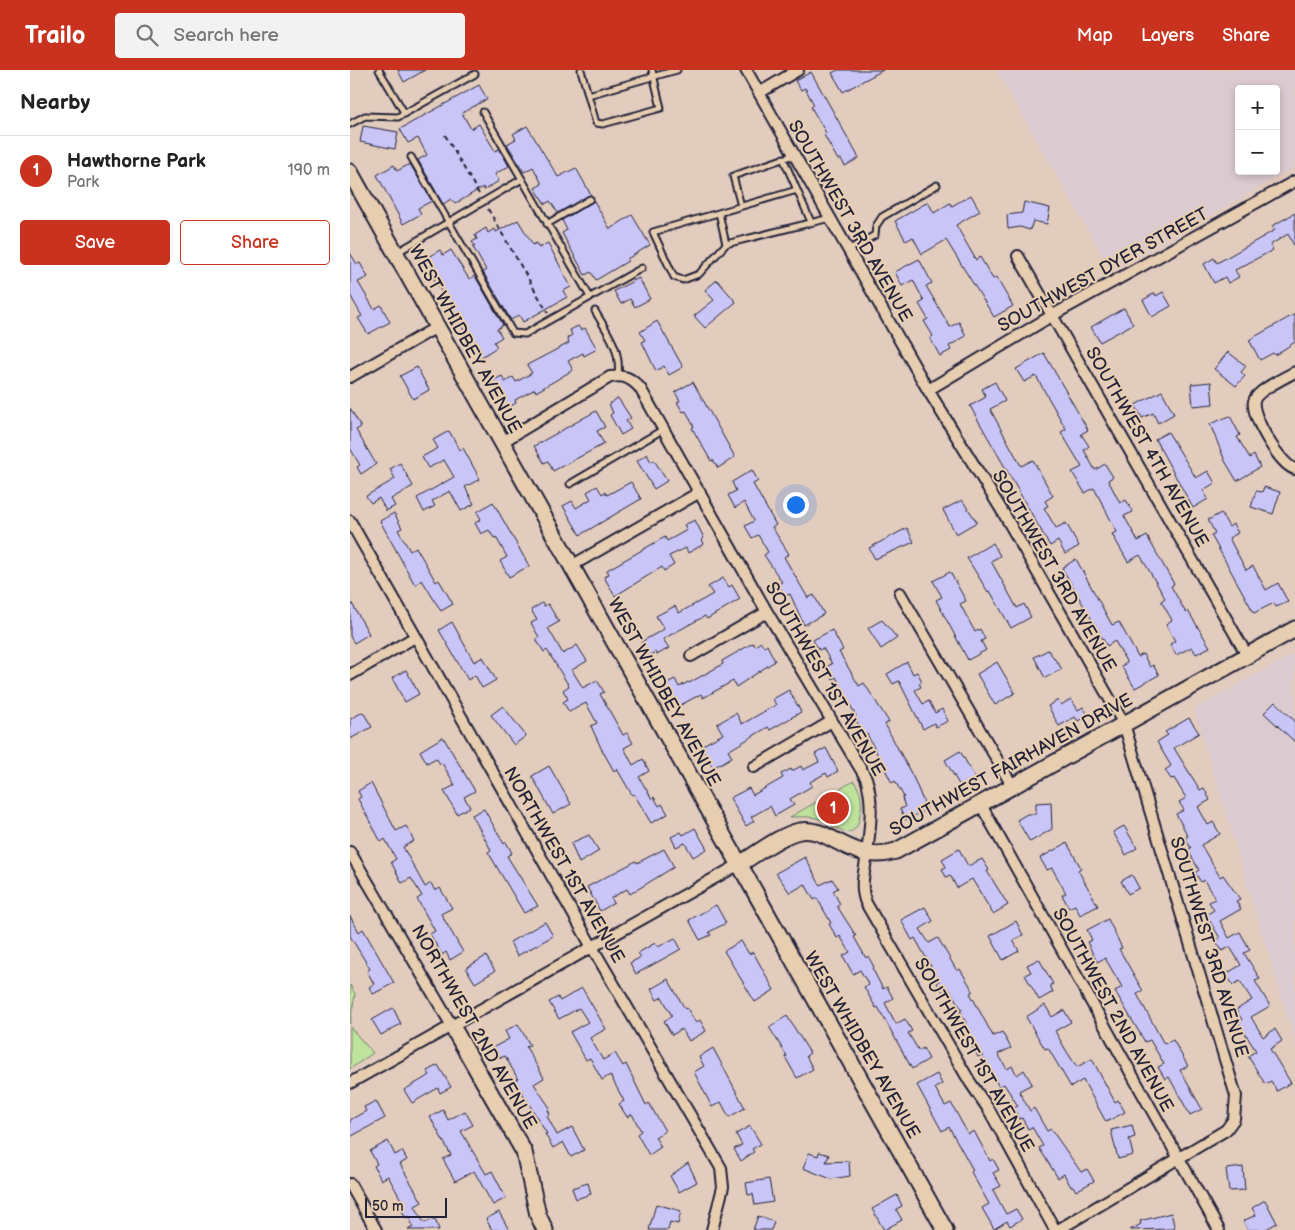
<!DOCTYPE html>
<html lang="en">
<head>
<meta charset="utf-8">
<style>
  :root { --surface:#fff; --page:#f2f2f2; --text:#222; --muted:#767676; --line:#e0e0e0; --accent:#c8321e }
  body { margin:0; font-family:"Balsamiq Sans",sans-serif; background:var(--page); color:var(--text) }
  .controls { position:absolute; right:15px; top:15px; display:grid; overflow:hidden; border-radius:5px; box-shadow:0 2px 8px #0003 }
  .controls button { width:45px; height:45px; display:grid; place-items:center; padding:0; border:0; border-bottom:1px solid var(--line); background:var(--surface); color:var(--text); font:25px sans-serif }
  .scale { position:absolute; left:15px; bottom:12px; width:82px; box-sizing:border-box; padding-left:5px; border:2px solid #22223b; border-top:0; font-size:14px; line-height:18px; white-space:nowrap; color:#22223b; -webkit-text-stroke:4px #e8ceb0; paint-order:stroke }
  .you { position:absolute; left:445px; top:434px; width:18px; height:18px; margin:-12px; border:4px solid #fff; border-radius:50%; background:#1a73e8; box-shadow:0 0 0 8px #1a73e833 }
  .badge { display:grid; place-items:center; width:32px; height:32px; border-radius:50%; background:var(--accent); color:#fff; font-size:16px; font-weight:700 }
  .pin { position:absolute; translate:-50% -50%; border:2px solid #fff; box-shadow:0 1px 5px #0006 }
  .list { margin:0; padding:0; list-style:none }
  h2 { display:flex; justify-content:space-between; align-items:center; height:65px; margin:0; padding:0 20px; font-size:21px }
  h2 small { font-size:16px; font-weight:400; color:var(--muted) }
  .list li { display:grid; grid-template-columns:32px 1fr auto; gap:15px; align-items:center; box-sizing:border-box; height:70px; padding:0 20px; border-top:1px solid var(--line) }
  .list b { display:block; font-size:19px; white-space:nowrap }
  .list p { margin:0; font-size:16px; white-space:nowrap; color:var(--muted) }
  .list em { font-size:16px; font-style:normal; color:var(--muted) }
  .actions { display:flex; gap:10px; padding:15px 20px }
  .actions a { flex:1; padding:11px 0; border:1px solid var(--accent); border-radius:5px; text-align:center; font-size:18px; color:var(--accent) }
  .actions .main { background:var(--accent); color:#fff }
  .icon { flex:none; width:28px; height:28px; fill:none; stroke:currentColor; stroke-width:2; stroke-linecap:round; stroke-linejoin:round }
  .map { position:relative; flex:none; width:945px; height:1160px; overflow:hidden }
  header { display:flex; align-items:center; gap:30px; box-sizing:border-box; height:70px; padding:0 25px; background:var(--accent); color:#fff }
  header strong { font-size:24px }
  nav { display:flex; gap:28px; margin-inline-start:auto; font-size:18px }
  .search { width:350px; height:45px; background:var(--page); display:flex; align-items:center; gap:12px; box-sizing:border-box; padding:0 18px; border-radius:5px; color:var(--muted); font-size:19px }
  main { display:flex }
  aside { flex:1; background:var(--surface) }
  .map>svg:first-child { display:block }
  .built { fill:#dbcacf; fill-rule:evenodd }
  .green { fill:#bfe39d; stroke:#70826c }
  .building { fill:#cac5f7; stroke:#22223b }
  .lines { fill:none; stroke-linecap:round; stroke-linejoin:round }
  .lane-casing { stroke:#22223b; stroke-width:9 }
  .street-casing { stroke:#22223b; stroke-width:14 }
  .secondary-casing { stroke:#22223b; stroke-width:19 }
  .path { stroke:#22223b; stroke-width:2; stroke-dasharray:5 4; stroke-linecap:butt }
  .lane { stroke:#e8ceb0; stroke-width:5 }
  .street { stroke:#e8ceb0; stroke-width:10 }
  .secondary { stroke:#e8ceb0; stroke-width:15 }
  .labels { text-anchor:middle; dominant-baseline:central; stroke-width:4; stroke-linejoin:round; paint-order:stroke }
  .street-label { font-size:18px; fill:#22223b; stroke:#e8ceb0 }
</style>
</head>
<body>
<header>
<strong>Trailo</strong>
<div class="search"><svg class="icon" aria-label="search" viewBox="0 0 24 24"><circle cx="10" cy="10" r="6"/><path d="M15 15l6 6"/></svg>Search here</div>
<nav><a>Map</a><a>Layers</a><a>Share</a></nav>
</header>
<main>
<aside>
<h2>Nearby<small></small></h2>
<ul class="list">
<li><span class="badge">1</span><div><b>Hawthorne Park</b><p>Park</p></div><em>190 m</em></li>
</ul>
<div class="actions"><a class="main">Save</a><a>Share</a></div>
</aside>
<div class="map">
<svg width="945" height="1160" viewBox="0 0 945 1160">
  <rect width="100%" height="100%" fill="#e2ccbe"/>
  <filter id="ink" filterUnits="userSpaceOnUse"><feTurbulence type="fractalNoise" baseFrequency=".02" numOctaves="2"/><feDisplacementMap in="SourceGraphic" scale="10" xChannelSelector="R" yChannelSelector="G"/><feConvolveMatrix kernelMatrix="1 2 1 2 8 2 1 2 1" color-interpolation-filters="sRGB"/></filter>
  <g filter="url(#ink)">
    <path class="built" d="M646,0H945V97L762,202ZM889,19H926V101H889Z
      M945,583V972L844,639Z"/>
    <path class="green" d="M504,711C511,722 513,731 510,744C505,778 486,754 467,748C459,746 449,747 440,747Z
      M0,915L5,924L0,954Z
      M0,957L23,983L0,999Z"/>
    <path class="building" d="M48,0H75L54,12Z
      M488,0H533L493,22L482,3Z
      M461,2L509,88L495,96L491,89L488,90L474,65L476,63L461,37L464,35L455,18L451,20L445,11Z
      M129,15L137,29L112,43L121,59L129,54L145,81L149,79L159,96L145,104L149,111L134,120L133,117L105,134L101,129L93,134L68,90L77,85L68,68L58,73L50,59Z
      M13,56L48,62L45,79L10,72Z
      M177,56L208,107L226,98L241,125L208,143L200,131L195,134L185,118L192,114L183,97L174,102L157,74L166,69L163,64Z
      M60,94L82,131L68,138L71,144L53,154L27,105L44,95L47,101Z
      M621,125L630,141L606,155L626,190L630,187L643,209L646,207L663,236L644,247L596,170L572,184L563,167L556,171L545,151L578,132L584,143L600,133L602,136Z
      M244,131L260,159L282,145L300,175L277,189L278,191L246,210L241,202L235,205L212,163L217,160L212,150Z
      M674,132L700,138L697,154L683,151L680,160L670,157L658,159L657,145L672,143Z
      M945,143V177L938,164L920,175L923,180L885,200L889,207L878,213L875,207L864,213L854,194L864,188L867,193L925,160L922,156Z
      M168,150L183,175L186,173L189,178L198,173L221,217L213,221L217,227L173,252L169,245L161,250L133,202L136,200L123,177L125,176L122,172L127,169L125,165L136,158L138,163L144,159L146,162Z
      M90,180L93,185L101,180L119,209L125,206L153,255L147,259L152,267L144,272L147,277L130,288L73,190Z
      M0,183L7,194L10,193L18,207L8,212L24,239L31,235L40,252L18,264L8,248L12,246L0,225Z
      M569,189L582,213L576,216L600,257L609,252L616,266L599,276L601,280L590,286L580,268L583,266L574,251L578,249L569,234L574,231L563,210L552,216L545,202Z
      M289,208L300,229L285,237L280,229L271,234L264,221Z
      M367,210L386,232L355,258L344,246L364,230L355,220Z
      M813,222L821,236L802,247L793,230L805,223L806,226Z
      M774,238L783,254L750,272L741,257Z
      M945,244V272L925,285L923,283L910,290L899,270Z
      M307,251L333,297L319,305L314,296L306,301L292,272L295,270L290,262Z
      M228,256L231,260L235,258L247,279L234,286L233,283L218,291L223,300L186,322L185,319L165,330L166,333L157,338L142,311L152,306L155,312L163,307L166,312L182,303L177,295L219,273L217,268L222,265L220,260Z
      M878,282L896,296L891,302L895,306L886,316L864,299Z
      M694,283L738,360L731,364L739,376L734,380L745,400L755,394L763,407L758,410L770,433L776,430L783,442L774,446L788,471L797,466L824,514L821,516L836,543L838,541L860,577L846,584L842,577L826,585L820,574L825,571L816,554L822,550L811,531L815,528L790,485L778,492L762,464L767,462L744,418L735,423L722,402L732,397L711,362L716,359L686,306L674,312L666,299Z
      M67,297L79,320L63,329L50,306Z
      M343,312L385,387L368,398L363,390L361,391L342,358L344,357L336,341L333,342L327,332L330,331L325,322Z
      M645,312L655,331L640,339L671,396L683,390L703,426L695,431L698,436L694,438L706,458L716,453L729,476L715,484L708,471L700,476L620,336L636,327L632,319Z
      M861,312L863,334L843,336L841,314Z
      M812,321L824,344L808,353L803,343L792,348L785,335Z
      M268,328L281,348L276,351L281,359L271,365L260,345L263,343L259,334Z
      M0,338L11,357L6,360L26,394L11,404L7,397L10,395L0,378Z
      M246,341L255,357L247,361L254,374L203,401L198,391L194,393L184,376Z
      M880,346L890,365L887,367L900,388L904,385L910,397L887,411L875,391L860,354Z
      M99,361L110,380L113,378L130,409L115,417L124,434L111,441L100,421L82,431L85,436L74,442L67,428L104,407L94,390L78,398L72,387L88,378L83,370Z
      M818,362L846,408L858,401L865,413L853,420L858,429L843,438L805,369Z
      M297,384L301,392L304,390L317,411L304,419L287,391Z
      M50,393L63,416L41,429L45,436L36,441L29,428L21,433L16,426L45,409L40,399Z
      M402,400L408,411L403,414L426,455L422,457L439,484L434,487L458,528L464,525L474,544L454,555L440,524L435,526L428,514L432,512L414,485L418,482L408,465L402,468L395,456L404,451L394,432L385,438L378,425L386,421L382,412Z
      M281,412L291,429L230,465L213,436L222,431L226,438L241,429L237,422L247,416L252,424L255,422L257,425Z
      M914,417L930,422L923,444L901,437L906,421L912,422Z
      M612,430L627,452L606,464L593,440Z
      M143,432L179,496L159,507L150,491L157,487L146,467L144,468L139,460L131,464L125,453L131,449L127,442Z
      M44,443L52,458L48,460L60,481L66,477L86,512L89,510L103,534L91,541L72,510L65,515L30,451Z
      M871,443L879,457L883,454L888,463L879,468L896,500L903,496L916,520L928,513L938,532L926,537L924,533L904,543L861,465L865,463L858,450Z
      M345,450L354,468L352,469L354,474L338,483L336,478L319,486L324,495L314,501L312,497L265,526L254,507L259,504L257,500L315,467L317,471L337,460L334,455Z
      M557,458L564,472L525,489L519,478Z
      M643,473L650,486L641,491L667,538L674,534L681,547L661,558L640,521L638,522L617,488Z
      M726,489L762,555L769,552L788,587L793,584L800,597L803,595L809,605L785,618L771,596L777,593L765,571L757,576L712,498Z
      M600,502L616,531L610,534L625,562L630,559L635,569L631,571L636,580L618,590L586,530L592,527L583,511Z
      M373,508L379,517L382,515L390,529L357,549L355,546L313,569L319,578L307,585L305,582L298,586L291,572L314,559L306,546L325,536L329,543L363,524L358,517Z
      M0,530L19,564L4,573L0,566Z
      M192,533L194,536L198,534L209,552L198,558L213,584L227,575L237,591L222,600L233,618L247,610L254,622L250,624L273,665L277,663L283,673L274,678L283,695L293,689L299,701L289,707L302,729L304,727L309,736L312,734L318,744L301,753L284,724L282,725L267,699L264,701L251,678L241,656L247,653L236,633L219,642L213,632L218,629L213,620L219,616L197,580L194,582L186,569L189,567L181,553L187,550L181,540Z
      M532,550L547,568L531,579L518,558Z
      M102,552L124,592L133,587L146,610L132,618L125,605L118,610L89,560Z
      M482,560L493,580L489,582L509,616L514,613L539,652L535,654L564,709L577,740L555,750L550,739L555,737L552,728L554,727L545,711L542,713L517,664L515,666L504,647L506,646L486,607L483,609L476,597L482,594L473,578L469,580L463,570Z
      M411,572L414,577L417,575L425,591L386,617L383,611L353,628L351,624L327,637L315,614L325,609L329,617L338,612L339,613L373,594L372,591L403,573L405,576Z
      M698,580L712,599L695,608L684,587Z
      M557,592L563,604L567,602L572,611L569,613L571,617L565,620L573,634L579,631L585,643L592,639L598,651L586,657L584,653L573,659L549,611L543,614L537,604Z
      M647,592L665,623L645,635L627,604Z
      M56,600L69,624L55,632L42,608Z
      M439,620L451,642L420,660L418,657L378,681L382,687L363,698L351,676L373,664L367,654L386,643L392,654L426,635L423,629Z
      M721,629L728,640L733,637L738,645L728,651L725,647L709,656L698,636L708,630L711,635Z
      M925,632L945,651V672L914,643Z
      M153,636L176,666L164,675L141,645Z
      M13,642L22,657L0,669V649Z
      M839,648L849,663L824,678L850,720L854,718L860,730L848,737L858,755L863,752L870,764L851,775L870,807L873,805L890,829L886,831L891,839L870,851L879,868L890,862L900,880L894,883L910,909L905,911L920,936L901,947L913,967L925,959L932,971L920,979L941,1013L927,1021L921,1011L915,1014L898,986L906,981L888,952L892,950L886,940L902,930L890,911L883,915L876,904L891,895L880,877L872,881L866,871L870,868L856,845L864,840L859,832L865,829L854,810L851,812L845,803L849,800L838,780L841,778L835,768L838,766L826,744L834,740L829,732L836,728L824,708L821,709L815,700L821,696L807,672L818,665L815,662Z
      M93,667L125,721L114,727L120,737L107,744L94,721L105,715L92,693L90,694L86,688L77,693L70,681Z
      M476,678L488,701L478,707L476,703L460,712L462,716L440,729L444,735L425,746L420,736L401,747L404,751L396,756L380,728L399,718L403,725L433,708L431,704L441,699L442,701L451,696L453,700L469,692L465,684Z
      M610,681L626,709L611,718L595,690Z
      M199,696L221,734L203,744L182,706Z
      M21,713L46,761L56,756L64,771L53,777L75,817L81,813L85,821L90,818L102,838L91,844L113,882L100,890L96,882L92,885L80,864L85,861L67,829L72,826L61,808L52,813L41,792L46,789L35,769L31,772L8,729L11,727L8,721Z
      M701,732L702,759L680,772L667,750L677,744H686V733Z
      M134,739L154,774L156,772L162,783L157,786L188,836L174,843L138,782L141,780L122,745Z
      M774,756L787,778L776,785L763,762Z
      M345,758L357,779L343,787L335,773L326,777L321,767L331,762L333,765Z
      M239,765L249,781L229,793L221,773Z
      M717,773L731,798L728,800L748,836L730,845L725,835L719,838L712,825L716,823L702,798L697,800L690,788Z
      M314,779L324,797L280,824L277,819L261,828L264,833L250,841L237,817L286,791L287,793Z
      M609,779L618,796L632,789L639,800L637,801L658,835L643,844L622,809L607,818L600,805L596,807L592,799L596,797L592,789Z
      M455,787L470,815L482,809L488,818L483,821L490,834L487,836L506,866L504,867L516,888L518,886L524,897L522,898L533,919L537,917L543,928L535,933L546,954L555,949L562,961L558,963L569,981L573,978L579,989L562,999L528,937L526,938L514,917L519,915L510,900L503,904L493,886L500,882L490,866L487,868L479,854L481,853L467,828L464,830L455,814L440,823L426,803Z
      M782,805L789,818L778,824L771,811Z
      M366,835L376,853L359,862L361,865L350,870L339,850Z
      M575,837L583,851L570,859L579,873L588,868L607,901L610,899L623,921L620,923L643,966L652,962L661,978L648,984L657,999L662,996L667,1005L674,1000L682,1014L669,1021L680,1041L684,1038L697,1061L701,1059L731,1102L737,1099L744,1111L726,1121L723,1116L721,1117L714,1104L708,1108L689,1078L693,1076L682,1057L678,1059L672,1048L669,1049L664,1038L668,1036L654,1014L649,1017L632,985L628,987L611,956L616,953L610,941L612,940L599,919L593,922L587,913L589,911L565,868L562,870L551,850Z
      M0,846L9,862L13,859L44,913L23,924L19,917L24,914L17,901L20,899L0,866Z
      M758,849L772,878L769,879L793,921L787,924L814,974L823,970L838,996L830,1000L852,1039L840,1045L819,1007L815,1009L808,997L814,994L800,970L795,972L765,921L772,917L755,888L747,892L737,872L742,870L737,860Z
      M666,851L673,865L663,870L669,881L653,890L640,866Z
      M195,852L203,866L167,886L160,872Z
      M325,868L331,879L286,904L280,893L291,887L288,883L305,873L308,877Z
      M391,871L399,884L403,882L424,920L405,932L374,881Z
      M136,886L145,901L125,913L116,898Z
      M689,889L703,914L700,915L703,922L689,930L675,905L681,902L677,895Z
      M318,909L335,939L337,938L346,953L350,950L356,961L339,971L332,959L322,965L314,951L322,946L312,927L307,930L301,919Z
      M232,918L256,959L240,968L253,990L265,983L273,996L276,994L296,1035L299,1033L315,1061L305,1067L311,1077L299,1085L287,1064L291,1061L282,1044L277,1047L269,1034L274,1031L260,1005L252,1010L240,988L236,990L220,962L238,952L229,938L209,949L199,932L208,927L210,931Z
      M695,935L702,947L714,940L721,952L705,961L717,982L727,997L742,989L765,1032L768,1030L775,1042L756,1052L733,1010L721,1017L698,978L695,979L676,947Z
      M43,938L51,954L31,965L22,950Z
      M437,946L460,983L456,986L463,999L447,1008L435,987L437,986L419,957Z
      M168,954L180,975L176,977L194,1008L184,1014L200,1038L198,1040L200,1044L197,1046L207,1065L222,1057L234,1080L221,1087L213,1072L203,1078L195,1064H197L171,1021L168,1023L162,1013L168,1009L155,986L150,988L144,977L159,969L155,961Z
      M363,978L395,1038L379,1047L371,1032L362,1037L344,1002L354,996L349,987Z
      M88,995L101,1017L90,1023L88,1018L62,1033L54,1020L80,1005L77,1001Z
      M587,1004L592,1014L585,1018L595,1036L601,1033L618,1064L624,1061L640,1091L643,1089L649,1100L643,1103L651,1116L643,1120L656,1144L666,1139L672,1149L660,1156L657,1151L644,1159L632,1138L639,1134L621,1102L623,1100L599,1057L592,1061L567,1015Z
      M26,1031L35,1048L0,1067V1050L16,1041L14,1037Z
      M93,1040L98,1050L115,1041L123,1055L111,1061L136,1104L142,1101L156,1128L143,1135L124,1101L105,1111L93,1089L101,1085L80,1047Z
      M782,1055L785,1067L779,1069L783,1085L768,1089L761,1060Z
      M400,1056L411,1074L402,1079L404,1082L391,1091L384,1079L392,1075L386,1064Z
      M38,1071L45,1085L52,1081L57,1090L50,1094L72,1132L65,1136L74,1153L85,1149L89,1160H58L63,1157L59,1146L56,1148L50,1137L54,1135L38,1106L31,1110L24,1096L27,1094L20,1081Z
      M469,1082L479,1085L476,1092L499,1091L500,1106L481,1109L453,1098L459,1083L468,1086Z
      M338,1093L347,1112L329,1122L320,1106Z
      M893,1097L895,1120L879,1121L876,1099Z
      M419,1109L423,1132L405,1135L403,1124L398,1125L396,1113Z
      M238,1113L241,1124L226,1129L222,1118Z
      M547,1125L552,1136L546,1139L552,1150L534,1160L522,1139Z
      M915,1130L927,1153L914,1160H898L893,1151L906,1145L902,1138Z
      M306,1134L331,1141L328,1154L320,1152L318,1160H299Z
      M149,1142L159,1160H142L136,1149Z
      M821,1143L825,1159L780,1160L791,1154L790,1151Z
      M408,1146L424,1152L421,1160H403Z"/>
    <g class="lines">
      <g class="lane-casing">
        <path id="lane" d="M29,0L55,44
          M231,0L246,53L253,54L311,38L302,0
          M238,25L327,0
          M133,42L240,227
          M0,54L15,46L48,47L125,4
          M61,87L163,263L175,264L292,198
          M433,88L461,152
          M447,120L303,162L324,207L333,210L349,204L376,174L480,148
          M391,136L383,106L444,85
          M369,143L376,174
          M197,154L240,129
          M498,180L525,165L526,156L532,147L587,115
          M46,183L172,109
          M245,241C258,264 271,278 268,306
          M220,414L314,359"/>
      </g>
      <g class="street-casing">
        <path id="street" d="M396,0L578,320L654,444L774,654L886,1026L884,1049L876,1060L708,1160
          M409,23L448,0
          M668,186L897,585
          M945,302C936,307 906,321 904,331C901,346 930,395 945,399
          M0,307L87,257
          M578,320L703,245L945,111
          M152,372L260,307C274,305 280,307 290,318L417,542L516,708C524,732 520,759 517,783C515,802 509,815 516,833L620,1012L639,1040L705,1160
          M0,451L242,877L371,1098L373,1117L362,1160
          M223,495L350,422
          M550,523L663,717
          M341,586L417,542
          M0,605L65,567
          M404,697L482,651
          M631,735L869,1160
          M0,782L102,956
          M0,1013L388,795
          M0,1114L26,1160"/>
      </g>
      <g class="secondary-casing">
        <path id="secondary" d="M0,102L595,1160
          M388,795C405,785 432,764 450,761C480,755 500,795 546,781L945,559
          M102,956L174,1082L188,1145L195,1160"/>
      </g>
      <path class="path" d="M95,65L129,124
        M138,139L198,243"/>
      <use href="#lane" class="lane"/>
      <use href="#street" class="street"/>
      <use href="#secondary" class="secondary"/>
    </g>
  </g>
  <g class="labels">
    <g class="street-label">
      <text transform="translate(500 151) rotate(60)">SOUTHWEST 3RD AVENUE</text>
      <text transform="translate(753 200) rotate(-29)">SOUTHWEST DYER STREET</text>
      <text transform="translate(115 269) rotate(61)">WEST WHIDBEY AVENUE</text>
      <text transform="translate(797 377) rotate(60)">SOUTHWEST 4TH AVENUE</text>
      <text transform="translate(704 501) rotate(60)">SOUTHWEST 3RD AVENUE</text>
      <text transform="translate(475 609) rotate(60)">SOUTHWEST 1ST AVENUE</text>
      <text transform="translate(314 622) rotate(61)">WEST WHIDBEY AVENUE</text>
      <text transform="translate(661 695) rotate(-29)">SOUTHWEST FAIRHAVEN DRIVE</text>
      <text transform="translate(214 795) rotate(60)">NORTHWEST 1ST AVENUE</text>
      <text transform="translate(859 877) rotate(73)">SOUTHWEST 3RD AVENUE</text>
      <text transform="translate(763 940) rotate(61)">SOUTHWEST 2ND AVENUE</text>
      <text transform="translate(124 957) rotate(60)">NORTHWEST 2ND AVENUE</text>
      <text transform="translate(512 975) rotate(60)">WEST WHIDBEY AVENUE</text>
      <text transform="translate(624 985) rotate(60)">SOUTHWEST 1ST AVENUE</text>
    </g>
  </g>
</svg>
<div class="controls">
<button>+</button>
<button>−</button>
</div>
<div class="scale">50 m</div>
<div class="you"></div>
<div class="pin badge" style="left:483px;top:738px">1</div>
</div>
</main>
</body>
</html>
